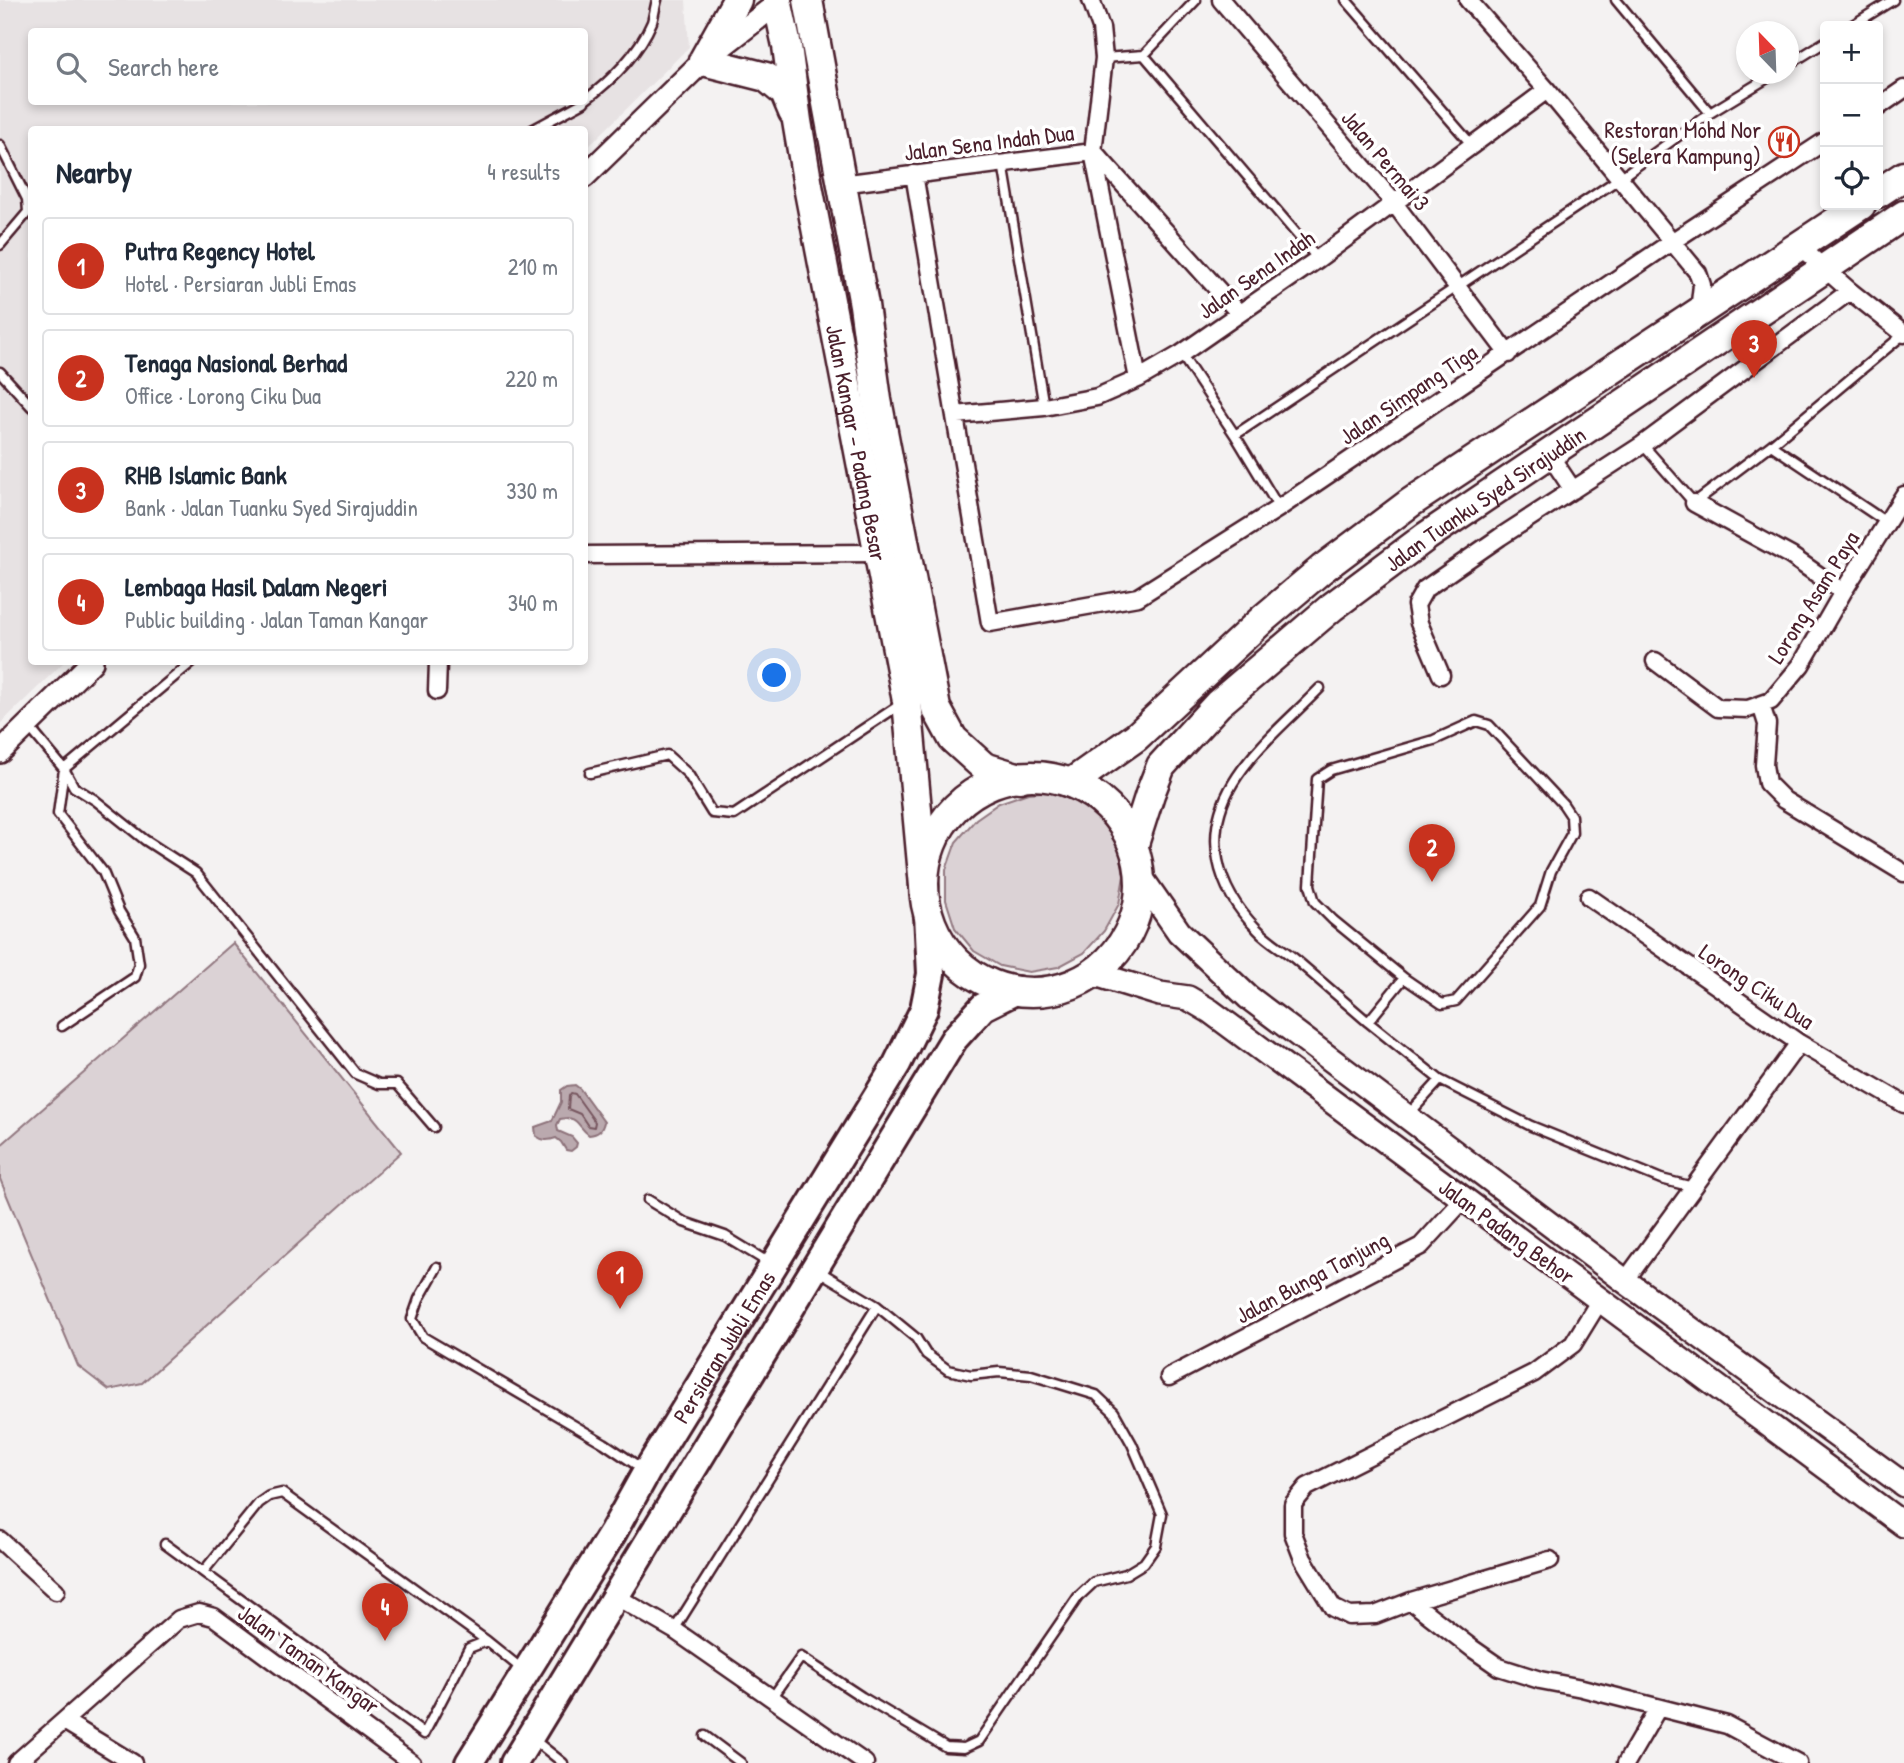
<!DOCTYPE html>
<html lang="en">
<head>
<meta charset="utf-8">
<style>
  :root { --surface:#fff; --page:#f2f2f3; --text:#1f2937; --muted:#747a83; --line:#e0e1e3; --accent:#c8321e }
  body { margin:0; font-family:"Patrick Hand",sans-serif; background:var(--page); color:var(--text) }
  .controls { position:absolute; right:21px; top:21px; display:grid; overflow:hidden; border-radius:7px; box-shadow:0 4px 10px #0003 }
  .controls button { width:63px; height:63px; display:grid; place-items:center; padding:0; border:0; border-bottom:2px solid var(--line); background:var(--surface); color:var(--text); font:35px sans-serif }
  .compass { position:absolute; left:1736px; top:21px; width:63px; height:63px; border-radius:50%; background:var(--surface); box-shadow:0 4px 10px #0003; rotate:337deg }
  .you { position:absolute; left:775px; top:676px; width:24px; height:24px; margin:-18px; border:5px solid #fff; border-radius:50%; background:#1a73e8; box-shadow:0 0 0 10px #1a73e833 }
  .badge { display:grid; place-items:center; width:46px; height:46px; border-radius:50%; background:var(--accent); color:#fff; font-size:23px; font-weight:700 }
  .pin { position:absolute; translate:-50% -58px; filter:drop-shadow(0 2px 4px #0008) }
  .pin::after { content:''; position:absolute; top:37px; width:24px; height:21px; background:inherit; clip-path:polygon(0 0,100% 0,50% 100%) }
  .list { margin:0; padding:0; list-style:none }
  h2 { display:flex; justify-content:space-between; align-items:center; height:91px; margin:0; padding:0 28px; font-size:30px }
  h2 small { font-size:23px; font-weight:400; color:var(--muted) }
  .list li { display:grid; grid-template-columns:46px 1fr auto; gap:21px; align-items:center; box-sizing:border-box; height:98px; margin:0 14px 14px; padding:0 14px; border:2px solid var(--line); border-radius:7px }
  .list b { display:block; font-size:26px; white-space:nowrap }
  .list p { margin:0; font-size:23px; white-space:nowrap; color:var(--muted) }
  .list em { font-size:23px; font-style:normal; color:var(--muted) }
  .icon { flex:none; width:38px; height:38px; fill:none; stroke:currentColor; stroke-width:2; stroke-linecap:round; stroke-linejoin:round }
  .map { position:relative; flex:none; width:1904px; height:1763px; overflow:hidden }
  .search { position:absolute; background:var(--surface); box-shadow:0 4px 10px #0003; left:28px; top:28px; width:560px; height:77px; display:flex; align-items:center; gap:18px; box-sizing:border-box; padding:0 24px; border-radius:7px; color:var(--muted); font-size:26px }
  .panel { position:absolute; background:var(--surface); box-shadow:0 4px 10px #0003; left:28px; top:126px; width:560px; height:539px; border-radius:7px }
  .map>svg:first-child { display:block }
  .built { fill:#e7e2e3; fill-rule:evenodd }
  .green { fill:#dbd2d5; stroke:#927880; stroke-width:2 }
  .water { fill:#baa9ae; stroke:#8d727a; stroke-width:2 }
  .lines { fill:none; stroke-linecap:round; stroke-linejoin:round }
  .shore { stroke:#77565f; stroke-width:2 }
  .service-casing { stroke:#4a1f2b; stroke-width:13 }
  .minor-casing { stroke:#4a1f2b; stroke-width:21 }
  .tertiary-casing { stroke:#4a1f2b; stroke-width:26 }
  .secondary-casing { stroke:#4a1f2b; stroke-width:28 }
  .primary-casing { stroke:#4a1f2b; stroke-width:32 }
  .trunk-casing { stroke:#4a1f2b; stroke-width:33 }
  .service { stroke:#fff; stroke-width:8 }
  .minor { stroke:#fff; stroke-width:16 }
  .tertiary { stroke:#fff; stroke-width:21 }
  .secondary { stroke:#fff; stroke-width:23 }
  .primary { stroke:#fff; stroke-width:26 }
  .trunk { stroke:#fff; stroke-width:28 }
  .labels { text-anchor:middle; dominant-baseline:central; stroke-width:7; stroke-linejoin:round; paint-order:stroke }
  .poi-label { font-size:23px; fill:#4a1f2b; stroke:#fff; text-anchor:end }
  .street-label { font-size:23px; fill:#4a1f2b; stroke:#fff }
</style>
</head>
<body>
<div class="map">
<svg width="1904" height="1763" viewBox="0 0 1904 1763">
  <rect width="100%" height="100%" fill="#f4f2f2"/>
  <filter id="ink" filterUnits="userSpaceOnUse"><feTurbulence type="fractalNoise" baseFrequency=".0143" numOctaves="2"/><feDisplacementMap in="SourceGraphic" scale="14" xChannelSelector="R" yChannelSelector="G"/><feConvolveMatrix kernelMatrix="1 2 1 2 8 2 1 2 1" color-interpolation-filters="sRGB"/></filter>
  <g filter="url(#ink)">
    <path class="built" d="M0,0H686L689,47L585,150L584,130H32V662H64L0,724ZM32,32H584V102H32Z"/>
    <path class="green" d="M1054,791L1080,800L1103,816L1119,843L1124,876L1119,904L1104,931L1084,953L1058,967L1029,972L1000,966L974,951L955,928L946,900V870L956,842L976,819L999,803L1028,793Z
      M233,943L401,1152L142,1383L109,1390L78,1366L0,1179V1146Z"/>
    <path class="water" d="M575,1085L580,1089L604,1122C602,1131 598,1134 589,1135C577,1126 578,1115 560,1119L557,1125L558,1131L572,1137L577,1143L576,1147L571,1151L566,1150L561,1142L556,1138C548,1141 543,1141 536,1136L535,1127L552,1121L561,1102V1090L567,1086Z"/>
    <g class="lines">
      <path class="shore" d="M571,1093L575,1094L595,1122L594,1127L588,1126L580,1114L568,1109L569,1096Z"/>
      <g class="service-casing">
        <path id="service" d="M1346,0L1471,144
          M1616,0L1710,113
          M1851,26L1893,0
          M1144,55L1318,259
          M1104,58L1144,55L1196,0
          M1788,65L1825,42
          M584,101C611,81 639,53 652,22C654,15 655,7 657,0
          M532,130L584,102
          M0,145L27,199L28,212L0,245
          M1003,163L1044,407
          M1181,354L1235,435L1279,508
          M0,372L32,407
          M1235,435L1620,178L1710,113L1774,74
          M1643,445L1694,503L1771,445L1904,334
          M1771,445L1886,522
          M192,662L64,769L74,787L95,800L145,840L196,873L356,1074L379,1084H397L434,1127
          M1320,688C1291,718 1254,748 1233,783C1202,835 1216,888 1257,929C1268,941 1283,949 1295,959C1319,980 1344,1001 1368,1022
          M1476,721L1489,725L1563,804L1571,816L1572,833L1551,871L1540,906L1456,1001L1442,1004L1404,978L1333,920L1315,902L1310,885L1317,779L1331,770L1434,740Z
          M29,727L64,769L58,814L103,872L119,911L135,937L139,964L135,977L62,1026
          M590,773L667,755L688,774L712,813L734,815L901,704
          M1404,978L1368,1022L1440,1080L1531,1126L1661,1179L1693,1187
          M1409,1114L1440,1080
          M648,1200L684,1222L725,1236L771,1264
          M437,1267L419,1299L412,1319L423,1337L604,1443L644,1470
          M165,1544L424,1734L469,1648L487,1641L523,1670
          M203,1572L259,1503L269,1496L282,1493L487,1641
          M674,1630L877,1306
          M772,1698L801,1657L862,1697L946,1747L964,1748L979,1741L1078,1597L1094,1582L1126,1574L1144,1563L1156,1546L1162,1514L1132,1444L1114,1412L1096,1395L1031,1375L999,1372L971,1375L948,1370L926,1354L916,1338L877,1306L817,1270
          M705,1736L741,1763
          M533,1739L563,1763"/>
      </g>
      <g class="minor-casing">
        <path id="minor" d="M1091,0L1101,28L1104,58L1093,152L1138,379
          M1221,0L1394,203L1508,354
          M1468,0L1547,90L1698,273L1702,285L1699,311
          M1878,107L1904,89
          M1095,153L1239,313
          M914,174L990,623L1138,597L1279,508L1673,241L1825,141
          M841,184L1093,152
          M1799,246L1850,291L1904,334
          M955,415L1044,407L1097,397L1138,379L1181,354L1318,259L1547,90
          M1549,454L1573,490
          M1694,503L1791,556L1843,592
          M584,555L879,553
          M1655,661L1718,708L1748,709L1771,701L1801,665L1843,592L1904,495
          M1441,675L1419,623L1416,605L1425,589L1500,537L1642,445L1850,291
          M437,691L438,662
          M1761,705L1767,724L1764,765L1767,783L1784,800L1904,873
          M1589,897L1799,1043L1904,1104
          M1625,1281L1799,1043
          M1169,1377L1421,1246L1464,1199
          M0,1540L56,1591
          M1550,1560L1411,1601L1375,1615L1349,1616L1333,1608L1303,1559L1293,1533V1504L1307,1487L1534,1373L1573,1344L1600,1300
          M615,1596L674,1630L865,1763
          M1411,1601L1473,1649L1499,1667L1540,1680L1582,1688L1727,1725L1798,1763
          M64,1721L133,1763
          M16,1763L179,1619L199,1613L214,1617L412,1763
          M1626,1763L1658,1708"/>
      </g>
      <g class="tertiary-casing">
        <path id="tertiary" d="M584,177L703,61L778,3
          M0,752L92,662"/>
      </g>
      <g class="secondary-casing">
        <path id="secondary" d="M1140,876L1179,932L1248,997L1625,1281L1904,1485
          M1092,973L1160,994L1188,998L1210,1011L1904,1525"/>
      </g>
      <g class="primary-casing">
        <g id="primary">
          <path id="s1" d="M469,1763L612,1534L647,1471L897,1064L924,1009L931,974L928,914"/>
          <path d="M514,1763L954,1039L983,1007L1017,990"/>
        </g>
      </g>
      <g class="trunk-casing">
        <g id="trunk">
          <path d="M737,0L703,61L766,77L785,93L793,112"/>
          <path id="s2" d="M777,0L787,46L797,121L808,186L907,701L924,886"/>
          <path d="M808,0L864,305L877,400L936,708L953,739L984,767L1020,778"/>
          <path d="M1878,193L1904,176"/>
          <circle cx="1032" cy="884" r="108"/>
          <path d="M1071,783L1136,737L1264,618L1322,569L1410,503L1861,205"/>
          <path id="s3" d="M1134,844L1150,794L1161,766L1218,704L1332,607L1427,536L1904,215"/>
        </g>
      </g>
      <use href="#service" class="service"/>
      <use href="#minor" class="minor"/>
      <use href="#tertiary" class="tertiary"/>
      <use href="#secondary" class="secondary"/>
      <use href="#primary" class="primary"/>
      <use href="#trunk" class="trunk"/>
    </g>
  </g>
  <defs>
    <g id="restaurant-ring" transform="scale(1.575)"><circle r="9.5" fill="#fff" stroke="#c8321e" stroke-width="1.5"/><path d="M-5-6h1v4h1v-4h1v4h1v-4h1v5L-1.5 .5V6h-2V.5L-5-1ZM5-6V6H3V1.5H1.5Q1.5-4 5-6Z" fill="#c8321e"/></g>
  </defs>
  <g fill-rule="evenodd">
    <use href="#restaurant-ring" x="1784" y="142"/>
  </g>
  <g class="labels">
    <g class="poi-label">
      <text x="1761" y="129">Restoran Mohd Nor<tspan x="1761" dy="26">(Selera Kampung)</tspan></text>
    </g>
    <g class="street-label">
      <text transform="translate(989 142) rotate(-7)">Jalan Sena Indah Dua</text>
      <text transform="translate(1386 160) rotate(50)">Jalan Permai 3</text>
      <text transform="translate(1256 274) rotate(-35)">Jalan Sena Indah</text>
      <text transform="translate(1408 394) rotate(-34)">Jalan Simpang Tiga</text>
      <text stroke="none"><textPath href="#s2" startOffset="450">Jalan Kangar – Padang Besar</textPath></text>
      <text stroke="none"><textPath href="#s3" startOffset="504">Jalan Tuanku Syed Sirajuddin</textPath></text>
      <text transform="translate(1813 597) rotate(-58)">Lorong Asam Paya</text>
      <text transform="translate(1757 986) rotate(34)">Lorong Ciku Dua</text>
      <text transform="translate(1507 1231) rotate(36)">Jalan Padang Behor</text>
      <text transform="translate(1312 1277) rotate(-28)">Jalan Bunga Tanjung</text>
      <text stroke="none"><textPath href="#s1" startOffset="488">Persiaran Jubli Emas</textPath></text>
      <text transform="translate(309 1659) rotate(36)">Jalan Taman Kangar</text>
    </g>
  </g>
</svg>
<div class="controls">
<button>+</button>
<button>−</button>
<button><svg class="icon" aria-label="locate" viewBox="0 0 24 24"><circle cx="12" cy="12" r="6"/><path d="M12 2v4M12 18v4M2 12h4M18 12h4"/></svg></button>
</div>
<svg class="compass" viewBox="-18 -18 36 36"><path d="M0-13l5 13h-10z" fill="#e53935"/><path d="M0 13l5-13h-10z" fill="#747a83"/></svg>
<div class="you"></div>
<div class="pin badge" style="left:620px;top:1309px">1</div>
<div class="pin badge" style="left:1432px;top:882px">2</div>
<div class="pin badge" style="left:1754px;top:378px">3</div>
<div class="pin badge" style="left:385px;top:1641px">4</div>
<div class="search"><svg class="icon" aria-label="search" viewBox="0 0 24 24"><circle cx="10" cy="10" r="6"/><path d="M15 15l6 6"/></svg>Search here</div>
<section class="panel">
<h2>Nearby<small>4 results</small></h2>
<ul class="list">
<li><span class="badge">1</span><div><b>Putra Regency Hotel</b><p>Hotel · Persiaran Jubli Emas</p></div><em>210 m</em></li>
<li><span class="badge">2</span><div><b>Tenaga Nasional Berhad</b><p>Office · Lorong Ciku Dua</p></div><em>220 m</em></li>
<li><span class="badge">3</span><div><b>RHB Islamic Bank</b><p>Bank · Jalan Tuanku Syed Sirajuddin</p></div><em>330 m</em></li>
<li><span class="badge">4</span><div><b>Lembaga Hasil Dalam Negeri</b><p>Public building · Jalan Taman Kangar</p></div><em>340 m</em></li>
</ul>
</section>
</div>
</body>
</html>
